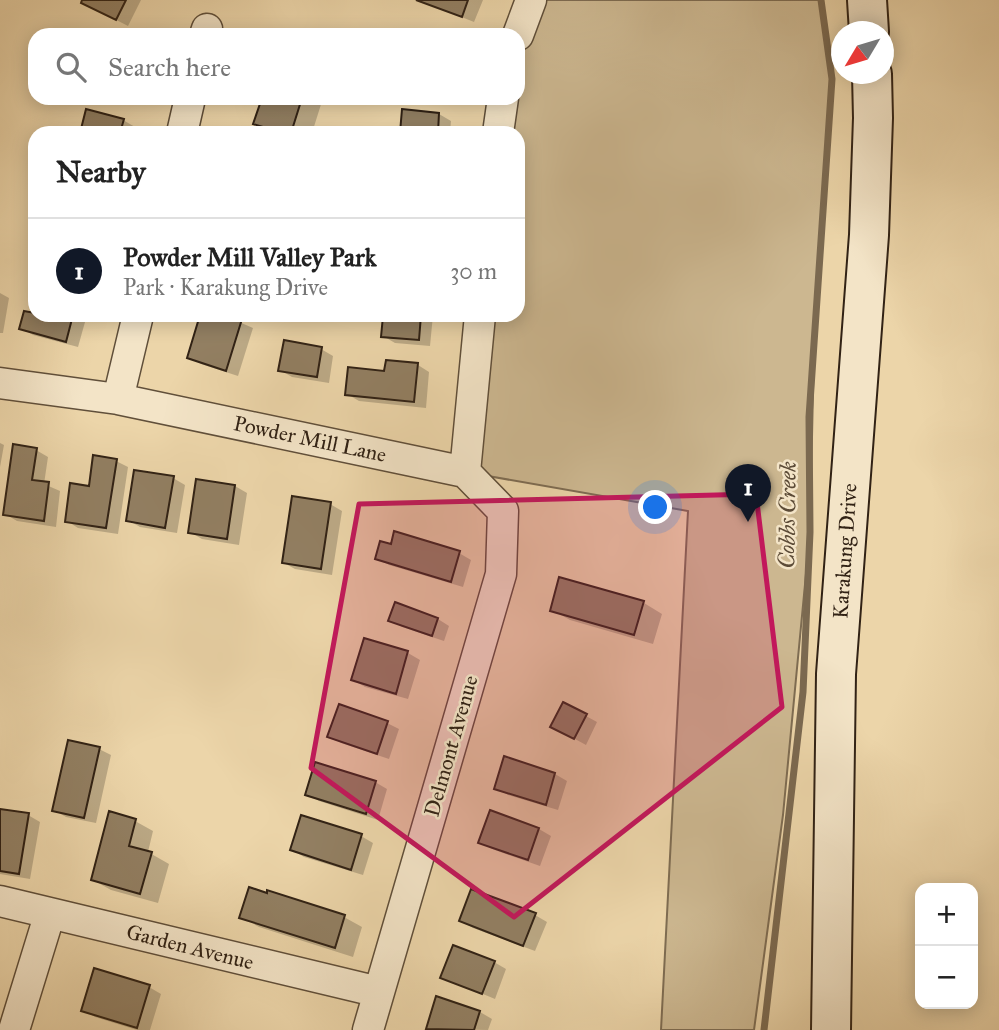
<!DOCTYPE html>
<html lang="en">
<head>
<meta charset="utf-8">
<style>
  :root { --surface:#fff; --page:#f2f2f2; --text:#222; --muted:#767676; --line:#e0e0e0; --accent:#111827 }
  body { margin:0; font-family:"IM FELL Great Primer",serif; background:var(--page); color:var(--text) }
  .controls { position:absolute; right:21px; bottom:21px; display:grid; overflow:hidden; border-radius:14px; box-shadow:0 4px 18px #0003 }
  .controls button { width:63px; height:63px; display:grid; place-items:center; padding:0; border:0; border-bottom:2px solid var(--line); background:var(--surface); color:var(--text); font:35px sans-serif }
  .compass { position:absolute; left:831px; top:21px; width:63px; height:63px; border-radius:50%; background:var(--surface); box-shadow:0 4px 18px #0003; rotate:232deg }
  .you { position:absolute; left:656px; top:508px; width:24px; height:24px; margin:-18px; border:5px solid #fff; border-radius:50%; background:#1a73e8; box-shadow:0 0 0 10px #1a73e833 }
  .badge { display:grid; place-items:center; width:46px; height:46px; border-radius:50%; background:var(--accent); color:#fff; font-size:23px; font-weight:700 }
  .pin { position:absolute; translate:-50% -58px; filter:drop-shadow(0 2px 4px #0008) }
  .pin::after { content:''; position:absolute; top:37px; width:24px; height:21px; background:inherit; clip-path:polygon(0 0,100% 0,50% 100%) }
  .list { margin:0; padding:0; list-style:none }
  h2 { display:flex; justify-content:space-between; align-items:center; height:91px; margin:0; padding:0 28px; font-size:30px }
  h2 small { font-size:23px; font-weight:400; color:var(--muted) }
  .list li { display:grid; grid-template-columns:46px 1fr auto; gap:21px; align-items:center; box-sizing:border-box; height:105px; padding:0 28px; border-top:2px solid var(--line) }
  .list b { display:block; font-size:26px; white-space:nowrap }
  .list p { margin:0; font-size:23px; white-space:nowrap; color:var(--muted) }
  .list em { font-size:23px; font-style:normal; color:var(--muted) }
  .icon { flex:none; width:38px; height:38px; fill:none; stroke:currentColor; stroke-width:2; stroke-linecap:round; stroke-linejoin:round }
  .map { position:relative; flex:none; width:999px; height:1030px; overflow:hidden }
  .search { position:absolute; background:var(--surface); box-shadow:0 4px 18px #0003; left:28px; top:28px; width:497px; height:77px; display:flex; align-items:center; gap:18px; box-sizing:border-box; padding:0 24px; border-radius:21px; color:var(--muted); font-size:26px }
  .panel { position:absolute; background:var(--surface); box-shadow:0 4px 18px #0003; left:28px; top:126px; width:497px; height:196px; border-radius:21px }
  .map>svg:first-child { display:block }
  .green { fill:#ccb790; stroke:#7e6c52; stroke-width:2 }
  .shadow { fill:#0003 }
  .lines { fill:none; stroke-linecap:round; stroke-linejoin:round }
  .stream { stroke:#7b6950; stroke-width:7 }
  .building { fill:#927f62; stroke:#312215; stroke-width:2 }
  .street-casing { stroke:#604f3a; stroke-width:33 }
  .secondary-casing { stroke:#312215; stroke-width:42 }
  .street { stroke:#f3e4c7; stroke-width:30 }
  .secondary { stroke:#f3e4c7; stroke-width:38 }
  .marked { fill:#c2185b; fill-opacity:0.2; stroke:#c2185b; stroke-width:5; stroke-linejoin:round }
  .labels { text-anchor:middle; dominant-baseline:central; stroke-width:5; stroke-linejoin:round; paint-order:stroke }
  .street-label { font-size:21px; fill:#312215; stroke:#f3e4c7 }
  .water-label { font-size:23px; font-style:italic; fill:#5c4b37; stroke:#f3e4c7 }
</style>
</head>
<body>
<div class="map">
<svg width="999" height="1030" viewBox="0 0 999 1030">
  <rect width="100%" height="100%" fill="#ecd5a9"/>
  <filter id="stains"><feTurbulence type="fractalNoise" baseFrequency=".00286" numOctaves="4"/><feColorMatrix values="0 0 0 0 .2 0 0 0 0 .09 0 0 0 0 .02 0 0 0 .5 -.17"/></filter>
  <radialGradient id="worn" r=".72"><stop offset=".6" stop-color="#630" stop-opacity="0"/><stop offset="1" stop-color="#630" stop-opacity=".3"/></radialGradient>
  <path class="green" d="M531,0H821L832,79L814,342L810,532L783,815L754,1030H661L688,511L465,472L480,315H518V133H498L503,98H518V35Z"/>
  <path class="shadow" d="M84,0H141L128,26L95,9Z
    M419,0H483L474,22Z
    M263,98H323L312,133H273L256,123Z
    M439,114L451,121L450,133H402Z
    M123,120L135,127L133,133H82Z
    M0,293L9,298L3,333H0Z
    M36,315H87L78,347L33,335L21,328Z
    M202,315H223L253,328L238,376L201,364L189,357Z
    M375,315H433L430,346L395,343L383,336L384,320Z
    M321,349L333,356L329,383L292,377L280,370Z
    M418,365L429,372L426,408L359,401L347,394L386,373Z
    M0,443L4,445L0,467Z
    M36,450L48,457L44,484L60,491L56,527L17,521L5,514Z
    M116,461L128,467L118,534L78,528L67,521L90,488Z
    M173,478L185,485L177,533L140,527L128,520Z
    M235,486L247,493L239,545L202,539L190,532Z
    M330,504L342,511L332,575L295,569L284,563Z
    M392,547L459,553L471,560L463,587L389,565L377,558Z
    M560,579L644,603L662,614L653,644L570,620L552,610Z
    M438,619L449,626L444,641L402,627L390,620Z
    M365,640L408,653L420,660L408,699L365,687L353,680Z
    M586,716L597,722L586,745L564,733Z
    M387,723L399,729L389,759L341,743L330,736Z
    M99,749L111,755L96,823L66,817L54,810Z
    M505,759L555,774L567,781L558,810L508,795L496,788Z
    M375,782L387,789L378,820L319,801L307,794Z
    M0,810L28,815L40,822L30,879L0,874Z
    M491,812L539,829L551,836L540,866L492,849L480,842Z
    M135,821L153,831L148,852L169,864L158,903L111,890L93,880Z
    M361,836L373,843L363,875L304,857L292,850Z
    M268,895L344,917L362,927L353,957L259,927L241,917Z
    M535,915L547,922L535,951L473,928L461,921Z
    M494,962L506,969L495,999L442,977Z
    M149,987L161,994L150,1030H137L95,1017L83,1010Z
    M437,998L480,1012L492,1019L488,1030L428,1029Z"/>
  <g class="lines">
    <path class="stream" d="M764,1030L803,692L810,532L809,417L832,79L821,0"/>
  </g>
  <path class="building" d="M82,0H126L116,20L81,3Z
    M416,0H468L462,17Z
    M262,98H302L291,133H283L253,124Z
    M86,109L124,119L120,133H80Z
    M402,109L439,113L438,133H400Z
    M24,311L35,313V315H73L66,342L19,329Z
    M200,315H229L242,319L226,371L187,358Z
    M372,315H421L419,340L381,337L383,316Z
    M284,340L322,347L317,377L278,371Z
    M386,360L418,363L414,402L345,395L348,367L384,371Z
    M13,444L37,448L32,480L49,482L44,521L3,515Z
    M93,455L117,459L106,528L65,522L70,483L89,486Z
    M134,470L174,476L165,528L126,521Z
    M196,479L235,485L227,539L188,533Z
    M292,496L331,502L321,569L282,563Z
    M394,531L460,551L451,582L375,559L380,541L391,544Z
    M559,577L644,601L634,635L550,611Z
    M395,602L438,618L432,636L388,621Z
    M364,638L408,651L396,694L351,680Z
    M563,702L587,714L574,739L550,727Z
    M339,704L388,721L377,754L327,737Z
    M68,740L100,747L84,818L52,811Z
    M504,756L555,773L546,805L494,789Z
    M315,762L376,781L366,814L305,795Z
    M0,809L29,813L19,874L0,871Z
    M490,810L539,828L528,860L478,843Z
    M109,811L136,819L129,846L152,852L140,894L91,880Z
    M301,815L362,834L351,870L290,850Z
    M249,887L267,893V890L345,915L335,948L239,918Z
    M471,889L536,913L523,946L459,921Z
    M453,945L495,961L482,994L440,978Z
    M94,968L150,985L137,1028L81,1011Z
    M436,996L480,1011L474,1030L426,1029Z"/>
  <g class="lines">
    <g class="street-casing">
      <path id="street" d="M205,35L207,29
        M518,35L531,0
        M182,133L190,98
        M498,133L503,98
        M0,383L118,399L465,472
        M118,399L138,315
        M465,472L480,315
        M0,901L379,992
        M14,1030L50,913
        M368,1030L501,574L503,511L465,472"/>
    </g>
    <g class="secondary-casing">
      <path id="secondary" d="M867,0L869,32
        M831,1030L836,674L869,235L873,118L872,74"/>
    </g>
    <use href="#street" class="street"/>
    <use href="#secondary" class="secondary"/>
  </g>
  <path class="marked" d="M756,494L782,707L514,917L311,768L359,504Z"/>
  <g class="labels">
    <g class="street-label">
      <text transform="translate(310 439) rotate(12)">Powder Mill Lane</text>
      <text transform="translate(845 551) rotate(-86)">Karakung Drive</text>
      <text transform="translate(451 746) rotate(-74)">Delmont Avenue</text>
      <text transform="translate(190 947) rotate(14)">Garden Avenue</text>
    </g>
    <g class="water-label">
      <text transform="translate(787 515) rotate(-89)">Cobbs Creek</text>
    </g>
  </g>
  <rect width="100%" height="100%" filter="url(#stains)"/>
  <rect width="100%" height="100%" fill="url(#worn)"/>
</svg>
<div class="controls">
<button>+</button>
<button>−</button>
</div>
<svg class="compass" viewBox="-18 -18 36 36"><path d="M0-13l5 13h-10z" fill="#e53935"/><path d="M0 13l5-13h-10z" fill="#767676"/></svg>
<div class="you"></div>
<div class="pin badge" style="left:748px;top:522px">1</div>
<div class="search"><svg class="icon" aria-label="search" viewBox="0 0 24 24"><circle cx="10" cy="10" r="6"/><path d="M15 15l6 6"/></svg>Search here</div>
<section class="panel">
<h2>Nearby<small></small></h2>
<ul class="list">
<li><span class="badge">1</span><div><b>Powder Mill Valley Park</b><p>Park · Karakung Drive</p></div><em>30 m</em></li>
</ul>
</section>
</div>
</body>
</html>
